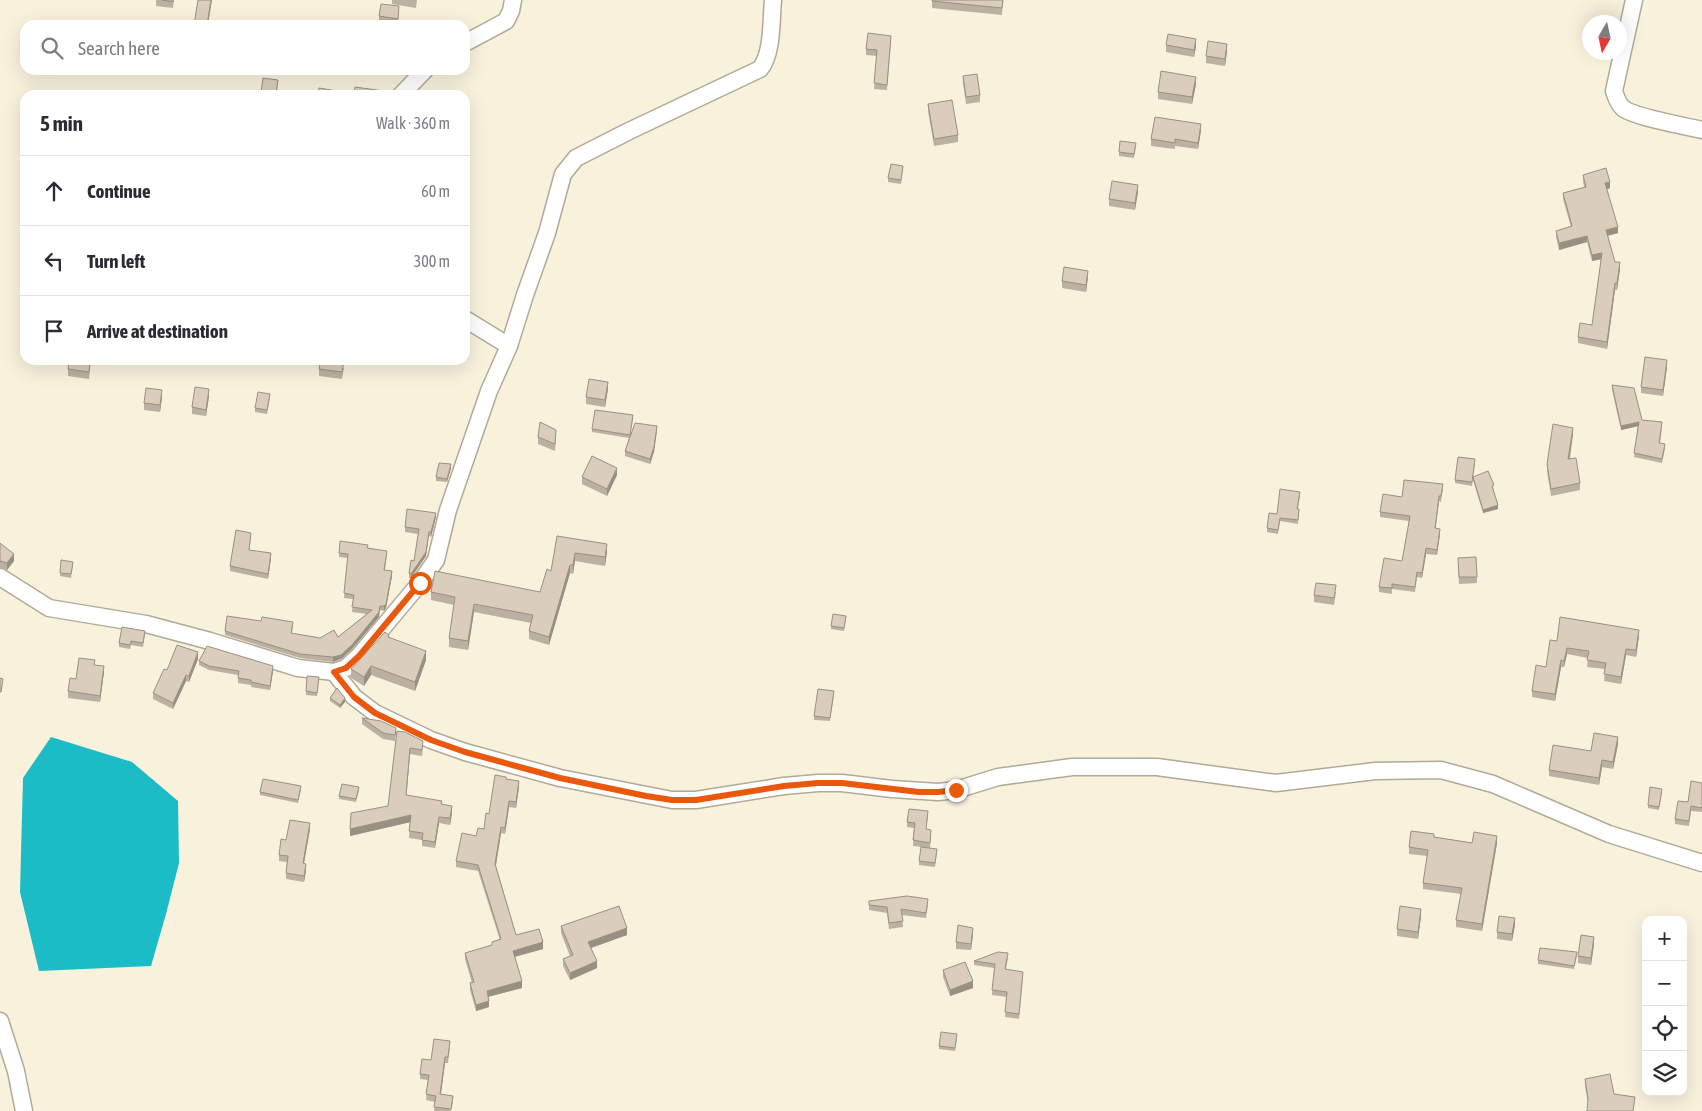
<!DOCTYPE html>
<html lang="en">
<head>
<meta charset="utf-8">
<style>
  :root { --surface:#fff; --page:#f2f2f3; --text:#2b2b33; --muted:#7c7c81; --line:#e1e1e2 }
  body { margin:0; font-family:"Asap Condensed",sans-serif; background:var(--page); color:var(--text) }
  .controls { position:absolute; right:15px; bottom:15px; display:grid; overflow:hidden; border-radius:10px; box-shadow:0 5px 20px #0002 }
  .controls button { width:45px; height:45px; display:grid; place-items:center; padding:0; border:0; border-bottom:1px solid var(--line); background:var(--surface); color:var(--text); font:25px sans-serif }
  .compass { position:absolute; left:1582px; top:15px; width:45px; height:45px; border-radius:50%; background:var(--surface); box-shadow:0 5px 20px #0002; rotate:189deg }
  .stop { position:absolute; width:15px; height:15px; margin:-11px; border:4px solid #ea580c; border-radius:50%; background:#fff }
  .stop.end { background:#ea580c; border-color:#fff; box-shadow:0 1px 5px #0008 }
  .list { margin:0; padding:0; list-style:none }
  h2 { display:flex; justify-content:space-between; align-items:center; height:65px; margin:0; padding:0 20px; font-size:21px }
  h2 small { font-size:16px; font-weight:400; color:var(--muted) }
  .list li { display:grid; grid-template-columns:32px 1fr auto; gap:15px; align-items:center; box-sizing:border-box; height:70px; padding:0 20px; border-top:1px solid var(--line) }
  .list b { display:block; font-size:19px; white-space:nowrap }
  .list em { font-size:16px; font-style:normal; color:var(--muted) }
  .icon { flex:none; width:28px; height:28px; fill:none; stroke:currentColor; stroke-width:2; stroke-linecap:round; stroke-linejoin:round }
  .map { position:relative; flex:none; width:1702px; height:1111px; overflow:hidden }
  .search { position:absolute; background:var(--surface); box-shadow:0 5px 20px #0002; left:20px; top:20px; width:450px; height:55px; display:flex; align-items:center; gap:12px; box-sizing:border-box; padding:0 18px; border-radius:15px; color:var(--muted); font-size:19px }
  .panel { position:absolute; background:var(--surface); box-shadow:0 5px 20px #0002; left:20px; top:90px; width:450px; height:275px; border-radius:15px }
  .map>svg:first-child { display:block }
  .water { fill:#1bbcc6 }
  .lines { fill:none; stroke-linecap:round; stroke-linejoin:round }
  .minor-casing { stroke:#b1aa96; stroke-width:19 }
  .minor { stroke:#fff; stroke-width:16 }
  .wall { fill:#bbb0a1 }
  .shaded-wall { fill:#999083 }
  .building { fill:#dacdbb; stroke:#999083 }
  .route { stroke:#ea580c; stroke-width:6 }
</style>
</head>
<body>
<div class="map">
<svg width="1702" height="1111" viewBox="0 0 1702 1111">
  <rect width="100%" height="100%" fill="#f8f1dc"/>
  <path class="water" d="M51,737L132,762L178,801L179,863L166,914L151,966L39,971L20,892L23,778Z"/>
  <g class="lines">
    <g class="minor-casing">
      <path id="minor" d="M1634,0L1614,91C1616,97 1618,104 1623,108C1633,117 1686,126 1702,130
        M465,43L506,21L511,11L513,0
        M401,95L425,70
        M465,319L509,346
        M0,577L49,608L146,624L210,641L298,668L334,672L346,668L359,656L420,583L436,560L448,510L489,391L509,346L525,295L547,233L563,174L576,158L629,131L760,69C773,53 771,20 773,0
        M334,672L354,697L375,713L431,740L465,752L560,778L672,800H696L784,786L818,783H842L892,789L938,792L956,790L998,777L1072,767H1157L1276,783L1375,771L1441,770L1493,784L1609,834L1702,863
        M0,1021L16,1071L24,1111"/>
    </g>
    <use href="#minor" class="minor"/>
  </g>
  <path class="wall" d="M156,0H174L173,8L156,6Z
    M392,0H417L416,8L392,4Z
    M932,0H1003L1002,15L932,8Z
    M399,10L398,22L379,20V16Z
    M891,41L887,90L874,89L877,56L866,55V49Z
    M1166,45L1196,46L1194,57L1166,52Z
    M1227,51L1225,66L1206,63V56Z
    M161,70H179L178,74L161,71Z
    M963,76L980,95V102L966,104L963,83Z
    M278,83L276,95H261V92Z
    M1196,84L1192,104L1158,99V92Z
    M928,104L958,135V142L934,146L928,111Z
    M1201,130L1198,149L1175,146V149L1151,146V139Z
    M1136,146L1134,158L1119,156V152Z
    M903,169L901,184L888,182V178Z
    M1583,175L1610,188L1607,189L1618,233L1608,236L1615,262L1620,269L1617,290H1615L1607,349L1578,343V337L1592,325L1601,259L1592,261L1587,242L1559,250L1556,237V231L1571,227L1563,199V193L1584,187L1583,181Z
    M1138,192L1135,210L1109,206V199Z
    M1088,277L1086,292L1062,288V281Z
    M91,360L89,379L68,376V369Z
    M1667,367L1663,396L1641,393V387Z
    M344,368L342,379L319,376V369Z
    M1612,385L1642,420L1662,427L1660,444L1665,449L1662,463L1634,457L1638,426L1621,430L1612,390Z
    M608,389L605,407L586,404V397Z
    M209,396L206,416L192,414V407Z
    M162,397L160,412L144,410V403Z
    M270,398L267,414L255,412V408Z
    M633,419L630,436L657,432L654,452L650,464L625,456V451L629,438L592,432V429Z
    M1573,434L1570,459L1580,483V490L1551,496L1547,471V464Z
    M538,437H556L555,451L538,444Z
    M1475,463L1472,486L1455,483V480Z
    M451,468L447,482L436,481V477Z
    M617,475L607,496L582,484V477Z
    M1473,477L1494,488L1493,489L1498,509L1483,513L1473,480Z
    M1443,489L1441,502L1439,501L1435,528L1440,534L1437,555L1426,554L1422,578L1417,577L1415,592L1392,589V594L1379,592V587L1402,561L1409,521L1380,517V512L1402,497Z
    M1300,495L1298,509L1299,512L1298,524L1280,521L1278,534L1267,532V528L1277,514Z
    M436,517L431,537L429,536L426,556L411,578H409V573L414,561L418,534L405,532V527Z
    M557,536L607,552L605,566L575,561L573,574L570,573L549,645L529,639V631L531,623L474,612L468,650L449,647V638L454,605L431,600V592H540L551,571Z
    M251,538L249,550L271,558L268,579L230,571V566Z
    M0,543L14,561L7,570L0,568Z
    M367,548L387,555L385,570L392,576L386,608L384,611L380,610L379,617L352,649L341,659L333,662L300,658L225,635V631L293,626L292,633L320,638L338,637L367,614L352,612L353,599L344,598L348,558L339,557V553Z
    M73,565L71,578L60,576V573Z
    M1458,565L1477,577V583L1459,584Z
    M1336,592L1334,605L1314,602V595Z
    M846,619L844,631L831,629V626Z
    M145,634L143,647L131,645L130,649L119,647V643Z
    M1639,636L1636,657L1626,655L1621,684L1604,681L1605,669L1587,667L1588,658L1567,654L1564,667H1561L1555,701L1532,697V691L1546,667L1557,641Z
    M389,637L426,660L415,691L371,675L364,686L351,678V669Z
    M198,659L189,682L186,681L173,709L153,699V693L167,670Z
    M199,661L273,671L270,690L251,687V685L238,683V675L209,670L199,665Z
    M95,665L104,672L100,702L68,698V691L76,679Z
    M319,680L317,696L306,695V691Z
    M834,695L830,721L814,720V716Z
    M330,698L345,702L340,708L330,701Z
    M362,718L396,734L395,741L383,739L362,724Z
    M397,731L423,747L422,756L410,754L406,795L442,804L452,813L450,825L439,823L435,848L422,846V840L409,838L410,822L350,836L388,806Z
    M1618,744L1613,769L1602,767L1599,785L1549,776V770L1591,751Z
    M506,779L519,787L516,808L509,807L505,834L501,833L496,866L516,935L543,949L515,957L522,988L488,997L489,1007L476,1011L470,990V983H472L465,959V953L492,945V942L500,940L478,871L456,867V861L476,836L484,829Z
    M1702,783V812L1691,811L1689,826L1675,824V819Z
    M301,790L298,803L260,795V792Z
    M359,790L356,802L339,799V796Z
    M1662,792L1659,810L1648,808V805Z
    M928,817L926,829L931,835L930,848L913,846L914,828L907,827V822Z
    M310,829L304,863L306,870L304,882L286,879V873L287,862L279,861V855L286,840Z
    M1434,837L1472,843H1497L1482,931L1456,927V920L1461,894L1423,889V883L1427,856L1409,854V847Z
    M937,853L935,867L919,865V861Z
    M869,901L928,905L926,918L902,915L903,927L889,929L887,913L869,910Z
    M1421,916L1418,939L1397,936V929Z
    M1515,925L1512,941L1497,939V932Z
    M561,926L627,935L591,948L597,968L570,980L563,966V959L570,956L561,933Z
    M973,934L971,950L956,949V942Z
    M1594,944L1591,965L1578,963V956Z
    M1577,956L1574,969L1538,964V960Z
    M1008,958L1006,969L1023,976L1019,1019L1005,1017L1007,997L992,995L994,968L974,965V961Z
    M943,970L973,988L950,996L943,977Z
    M957,1037L955,1051L939,1049V1046Z
    M450,1047L448,1063H445L441,1094L453,1102L451,1111H434L435,1102L426,1100L428,1080L420,1079V1074L431,1060Z
    M1585,1079L1635,1104L1588,1103L1585,1086Z"/>
  <path class="shaded-wall" d="M211,0H212L208,25H207Z
    M1196,39V46L1194,57V50Z
    M1227,44V51L1225,66V59Z
    M1196,77V84L1192,104V97Z
    M1201,124V130L1198,149V143Z
    M1610,182V188L1605,190V183Z
    M1138,185V192L1135,210V203Z
    M1618,227V233L1606,236V230Z
    M1587,236V242L1559,250V243Z
    M1602,253V259L1592,261V255Z
    M1620,262V269L1617,290V283Z
    M1088,271V277L1086,292V285Z
    M1615,283V290L1607,349V342Z
    M1667,360V367L1663,396V390Z
    M608,382V389L605,407V400Z
    M209,389V396L206,416V410Z
    M162,390V397L160,412V405Z
    M1639,422V426L1621,430V426Z
    M657,426L654,452L650,464V459Z
    M1573,428V434L1568,466V459Z
    M451,464V468L447,482V479Z
    M617,468V475L607,496V489Z
    M1439,496V501L1435,533V528Z
    M1498,505V509L1483,513V510Z
    M436,513V517L431,537V532Z
    M1440,529V534L1437,555V550Z
    M429,532L426,556L411,578V574Z
    M607,544V552L605,566V557Z
    M1426,548V554L1422,578V573Z
    M271,553V558L268,579V574Z
    M575,553V561L573,574V565Z
    M14,554V561L7,570V563Z
    M570,565V573L549,645V637Z
    M392,571V576L386,608L384,611V606Z
    M474,604V612L468,650V641Z
    M380,606L379,617L352,649L341,659L333,662V657Z
    M1639,630V636L1636,657V650Z
    M1567,648V654L1564,667V661Z
    M1626,649V655L1621,684V677Z
    M426,651V660L415,691V682Z
    M198,652V659L189,682V676Z
    M1561,660V667L1555,701V694Z
    M104,666V672L100,702V696Z
    M273,666V671L270,690V686Z
    M371,666V675L364,686V677Z
    M186,675V681L173,709V703Z
    M345,698V702L340,708V705Z
    M1618,737V744L1613,769V762Z
    M410,748V754L406,801V795Z
    M1602,760V767L1599,785V778Z
    M519,781V787L516,808V802Z
    M509,801V807L505,834V828Z
    M452,806V813L450,825V818Z
    M411,815V822L350,836V829Z
    M439,817V823L435,848V842Z
    M310,823V829L303,869V863Z
    M501,827V833L495,870V864Z
    M1497,836V843L1482,931V924Z
    M306,864V870L304,882V876Z
    M1421,909V916L1418,939V932Z
    M1515,918V925L1512,941V934Z
    M627,928V935L588,949V942Z
    M973,928V934L971,950V944Z
    M1594,937V944L1591,965V958Z
    M543,942V949L513,957V951Z
    M597,961V968L570,980V973Z
    M522,981V988L487,997V991Z
    M973,981V988L950,996V990Z
    M489,1001V1007L476,1011V1005Z
    M445,1057V1063L440,1100V1094Z"/>
  <path class="building" d="M162,0H173V2Z
    M198,0H211L207,25H194Z
    M932,0H1003L1002,8L932,1Z
    M381,4L399,6L398,19L379,16Z
    M868,33L891,36L887,85L874,83L877,50L866,49Z
    M1168,34L1196,39L1194,50L1166,45Z
    M1208,41L1227,44L1225,59L1206,56Z
    M1161,71L1196,77L1192,97L1158,92Z
    M977,74L980,95L966,97L963,76Z
    M263,78L278,80L276,94L261,92Z
    M355,87L384,91L383,95H318L319,88L354,94Z
    M952,100L958,135L934,139L928,104Z
    M1155,117L1201,124L1198,143L1175,139V143L1151,139Z
    M1120,141L1136,143L1134,154L1119,152Z
    M891,164L903,166L901,180L888,178Z
    M1606,168L1610,182L1605,183L1618,227L1606,230L1615,262H1620L1617,283H1615L1607,342L1578,337L1580,323L1592,325L1602,253L1592,255L1587,236L1559,243L1556,231L1572,226L1563,193L1586,187L1583,175Z
    M1112,181L1138,185L1135,203L1109,199Z
    M1064,267L1088,271L1086,285L1062,281Z
    M1645,357L1667,360L1663,390L1641,387Z
    M69,360H90L89,372L68,369Z
    M321,360H338L344,361L342,372L319,369Z
    M589,379L608,382L605,400L586,397Z
    M1612,385L1634,388L1642,420L1662,422L1659,443L1665,444L1662,459L1634,453L1639,422L1621,426Z
    M195,387L209,389L206,410L192,407Z
    M146,388L162,390L160,405L144,403Z
    M258,392L270,394L267,410L255,408Z
    M595,410L633,415L630,435L592,429Z
    M540,422L556,430L555,444L538,437Z
    M635,423L657,426L654,447L650,459L625,451Z
    M1553,424L1573,428L1568,459L1576,458L1580,483L1551,489L1547,464Z
    M592,456L617,468L607,489L582,477Z
    M1458,457L1475,459L1472,482L1455,480Z
    M439,463L451,464L447,479L436,477Z
    M1488,471L1494,485L1492,486L1498,505L1483,510L1473,477Z
    M1404,480L1443,484L1441,496H1439L1435,528L1440,529L1437,550L1426,548L1422,573L1417,572L1415,587L1392,584V588L1379,587L1384,558L1402,561L1410,516L1380,512L1383,494L1402,497Z
    M1280,489L1300,492L1297,509H1299L1298,520L1280,518L1278,530L1267,528L1269,513L1277,514Z
    M407,509L436,513L431,532H429L426,552L411,574L409,573L411,560L414,561L419,529L405,527Z
    M236,530L251,533L249,550L271,553L268,574L230,566Z
    M557,536L607,544L605,557L575,553L573,565H570L549,637L529,631L533,615L474,604L468,641L449,638L455,597L431,592L435,571L540,592L547,569L551,571Z
    M340,541L368,545L367,548L387,551L384,570L392,571L386,604L384,606H380L379,612L352,645L341,655L333,657L300,654L225,631L227,616L261,621L262,617L293,622L291,633L320,638L334,630L338,637L372,610L352,607L354,595L344,593L348,554L339,553Z
    M0,543L14,554L7,563L0,561Z
    M1476,557L1477,577H1459L1458,558Z
    M61,560L73,562L71,574L60,573Z
    M1316,583L1336,585L1334,598L1314,595Z
    M833,614L846,616L844,628L831,626Z
    M1560,617L1639,630L1636,650L1626,649L1621,677L1604,674L1606,663L1587,660L1589,651L1567,648L1564,661L1561,660L1555,694L1532,691L1536,665L1546,667L1550,640L1557,641Z
    M122,627L145,631L143,643L131,641L130,645L119,643Z
    M385,632L389,635L388,637L426,651L415,682L371,666L364,677L351,669Z
    M177,645L198,652L189,676L186,675L173,703L153,693L164,669L167,670Z
    M207,646L273,666L270,686L251,682V680L238,678L239,671L209,666L199,661Z
    M79,658L95,660L94,665L104,666L100,696L68,691L70,678L76,679Z
    M307,676L319,677L317,693L306,691Z
    M0,678L3,679L1,692H0Z
    M337,688L345,698L340,705L330,698Z
    M818,689L834,691L830,718L814,716Z
    M362,718L381,721L396,728L395,735L383,733Z
    M397,731L405,732L423,741L422,750L410,748L406,795L442,801L441,804L452,806L450,818L439,817L435,842L422,840L423,833L409,831L411,815L350,829L351,813L388,806Z
    M1594,733L1618,737L1613,762L1602,760L1599,778L1549,770L1553,745L1591,751Z
    M495,775L506,777V779L519,781L516,802L509,801L505,828L501,827L495,864L516,935L539,929L543,942L513,951L522,981L487,991L489,1001L476,1005L470,983L474,982L465,953L492,945V942L501,939L478,865L456,861L462,833L476,836L478,828L484,829L486,813L489,814Z
    M263,779L301,786L298,800L260,792Z
    M1691,781L1702,783V808L1691,806L1689,821L1675,819L1678,801L1688,802Z
    M342,784L359,787L356,799L339,796Z
    M1650,787L1662,789L1659,807L1648,805Z
    M909,809L928,811L926,829L931,830L930,843L913,840L915,823L907,822Z
    M290,820L310,823L303,863L306,864L304,876L286,873L288,856L279,855L281,839L286,840Z
    M1411,831L1434,834V837L1472,843L1474,832L1497,836L1482,924L1456,920L1462,888L1423,883L1428,850L1409,847Z
    M921,847L937,849L935,863L919,861Z
    M907,896L928,899L926,913L901,909L903,921L889,923L887,907L869,905V901Z
    M619,906L627,928L588,942L597,961L570,973L563,959L573,955L561,926Z
    M1400,906L1421,909L1418,932L1397,929Z
    M1499,916L1515,918L1512,934L1497,932Z
    M958,925L973,928L971,944L956,942Z
    M1581,935L1594,937L1591,958L1578,956Z
    M1540,948L1577,952L1574,966L1538,960Z
    M998,952L1008,953L1005,969L1023,972L1019,1014L1005,1012L1007,992L992,990L995,964L974,961Z
    M965,962L973,981L950,990L943,970Z
    M941,1032L957,1034L955,1048L939,1046Z
    M434,1039L450,1041L448,1057H445L440,1094L453,1096L451,1109L434,1107L436,1096L426,1094L429,1075L420,1074L422,1059L431,1060Z
    M1610,1074L1614,1094L1635,1097L1633,1111H1587L1588,1099L1585,1079Z"/>
  <g class="lines">
    <path class="route" d="M420,583L359,656L346,668L334,672L354,697L375,713L431,740L465,752L560,778L646,796L672,800H696L784,786L818,783H842L919,792H938L956,790"/>
  </g>
</svg>
<div class="controls">
<button>+</button>
<button>−</button>
<button><svg class="icon" aria-label="locate" viewBox="0 0 24 24"><circle cx="12" cy="12" r="6"/><path d="M12 2v4M12 18v4M2 12h4M18 12h4"/></svg></button>
<button><svg class="icon" aria-label="layers" viewBox="0 0 24 24"><path d="M12 4l9 5-9 5-9-5zM3 14l9 5 9-5"/></svg></button>
</div>
<svg class="compass" viewBox="-18 -18 36 36"><path d="M0-13l5 13h-10z" fill="#e53935"/><path d="M0 13l5-13h-10z" fill="#7c7c81"/></svg>
<div class="stop" style="left:420px;top:583px"></div>
<div class="stop end" style="left:956px;top:790px"></div>
<div class="search"><svg class="icon" aria-label="search" viewBox="0 0 24 24"><circle cx="10" cy="10" r="6"/><path d="M15 15l6 6"/></svg>Search here</div>
<section class="panel">
<h2>5 min<small>Walk · 360 m</small></h2>
<ul class="list">
<li><svg class="icon" aria-label="ahead" viewBox="0 0 24 24"><path d="M12 20V5M6 11l6-6 6 6"/></svg><div><b>Continue</b></div><em>60 m</em></li>
<li><svg class="icon" aria-label="left" viewBox="0 0 24 24"><path d="M17 20v-9H6M10 6l-5 5 5 5"/></svg><div><b>Turn left</b></div><em>300 m</em></li>
<li><svg class="icon" aria-label="arrive" viewBox="0 0 24 24"><path d="M6 21V4h12l-3 4 3 4H6"/></svg><div><b>Arrive at destination</b></div></li>
</ul>
</section>
</div>
</body>
</html>
